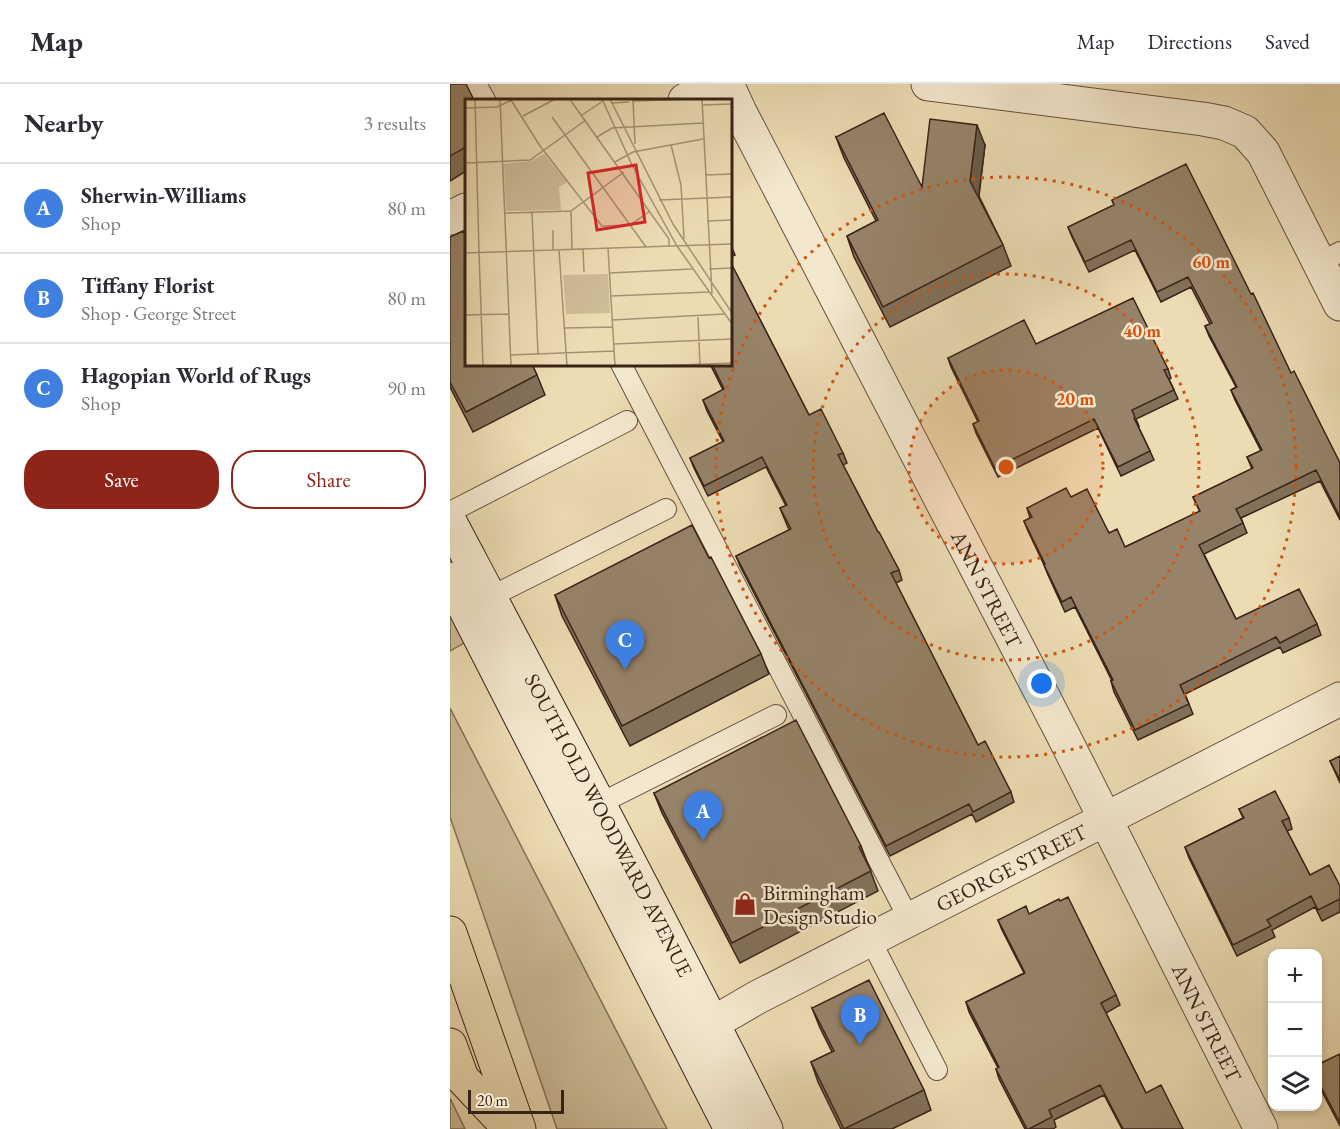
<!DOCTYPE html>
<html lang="en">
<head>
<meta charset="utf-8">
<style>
  :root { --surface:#fff; --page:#f2f2f3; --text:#2b2b33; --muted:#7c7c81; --line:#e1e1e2; --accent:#8f2418 }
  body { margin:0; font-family:"EB Garamond",serif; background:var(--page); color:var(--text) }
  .controls { position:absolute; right:18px; bottom:18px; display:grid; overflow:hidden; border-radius:12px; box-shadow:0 3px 9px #0003 }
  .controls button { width:54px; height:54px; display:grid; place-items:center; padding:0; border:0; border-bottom:2px solid var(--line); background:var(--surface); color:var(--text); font:30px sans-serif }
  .scale { position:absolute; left:18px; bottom:15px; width:96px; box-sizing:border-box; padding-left:6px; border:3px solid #392319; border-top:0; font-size:16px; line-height:21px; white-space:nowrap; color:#392319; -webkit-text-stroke:4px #f3e8ce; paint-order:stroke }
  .you { position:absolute; left:592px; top:600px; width:21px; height:21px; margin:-15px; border:4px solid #fff; border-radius:50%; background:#1a73e8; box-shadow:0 0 0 9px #1a73e833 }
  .badge { display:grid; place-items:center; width:39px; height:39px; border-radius:50%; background:var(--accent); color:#fff; font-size:20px; font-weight:700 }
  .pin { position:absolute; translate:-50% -50px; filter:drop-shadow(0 2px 3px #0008) }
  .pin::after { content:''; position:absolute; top:32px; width:21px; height:18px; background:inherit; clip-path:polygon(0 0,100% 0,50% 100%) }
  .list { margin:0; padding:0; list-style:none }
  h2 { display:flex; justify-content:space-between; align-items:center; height:78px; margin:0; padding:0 24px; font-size:26px }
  h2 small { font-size:20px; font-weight:400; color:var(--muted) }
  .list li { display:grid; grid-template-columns:39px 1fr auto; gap:18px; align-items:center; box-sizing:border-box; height:90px; padding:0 24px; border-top:2px solid var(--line) }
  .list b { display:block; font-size:22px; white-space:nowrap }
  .list p { margin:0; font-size:20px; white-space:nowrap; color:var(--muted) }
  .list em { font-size:20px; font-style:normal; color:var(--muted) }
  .actions { display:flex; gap:12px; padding:18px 24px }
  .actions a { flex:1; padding:14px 0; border:2px solid var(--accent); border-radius:24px; text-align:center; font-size:21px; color:var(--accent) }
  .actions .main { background:var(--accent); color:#fff }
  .icon { flex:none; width:33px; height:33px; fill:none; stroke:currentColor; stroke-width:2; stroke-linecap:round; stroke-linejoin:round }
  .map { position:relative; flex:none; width:890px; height:1045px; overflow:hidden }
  header { display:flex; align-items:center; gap:36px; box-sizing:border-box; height:84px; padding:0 30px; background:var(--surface); border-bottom:2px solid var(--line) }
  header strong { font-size:28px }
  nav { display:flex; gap:33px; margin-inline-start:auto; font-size:21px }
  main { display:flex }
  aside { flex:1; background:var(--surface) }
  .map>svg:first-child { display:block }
  .green { fill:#cebd99; stroke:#847059; stroke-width:1.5 }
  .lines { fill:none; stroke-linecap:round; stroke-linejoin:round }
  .lane-casing { stroke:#665140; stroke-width:22 }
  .street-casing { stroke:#665140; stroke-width:35 }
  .secondary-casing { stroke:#392319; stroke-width:35 }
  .primary-casing { stroke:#392319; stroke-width:35 }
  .lane { stroke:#f3e8ce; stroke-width:20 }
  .street { stroke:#f3e8ce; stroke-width:33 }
  .secondary { stroke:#f3e8ce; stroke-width:33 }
  .primary { stroke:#ecdcb3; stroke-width:33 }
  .wall { fill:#81715a; stroke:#392319; stroke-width:1.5 }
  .shaded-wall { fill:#695c4a; stroke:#392319; stroke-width:1.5 }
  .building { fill:#968369; stroke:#392319; stroke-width:1.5 }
  .ring { fill:none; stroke:#d6540d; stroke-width:3; stroke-dasharray:3 6 }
  .labels { text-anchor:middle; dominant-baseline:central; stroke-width:5; stroke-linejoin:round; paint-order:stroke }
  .street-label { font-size:21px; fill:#392319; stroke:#f3e8ce }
  .poi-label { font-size:21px; fill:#392319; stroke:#f3e8ce; text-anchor:start }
  .inset-road { fill:none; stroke:#a49275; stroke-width:1.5 }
  .view { fill:#d62828; fill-opacity:0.15; stroke:#d62828; stroke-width:3 }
  .inset-edge { fill:none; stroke:#392319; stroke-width:3 }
  .centre { fill:#d6540d; stroke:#f3e8ce; stroke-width:3 }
  .ring-label { font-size:18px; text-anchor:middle; font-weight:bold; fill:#d6540d; stroke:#f3e8ce; stroke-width:5; stroke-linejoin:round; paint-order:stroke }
</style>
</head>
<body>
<header>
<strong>Map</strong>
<nav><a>Map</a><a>Directions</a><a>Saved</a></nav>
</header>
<main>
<aside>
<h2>Nearby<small>3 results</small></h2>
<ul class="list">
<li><span class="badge" style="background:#3f7fe0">A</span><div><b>Sherwin-Williams</b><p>Shop</p></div><em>80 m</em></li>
<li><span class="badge" style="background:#3f7fe0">B</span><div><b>Tiffany Florist</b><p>Shop · George Street</p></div><em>80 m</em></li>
<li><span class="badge" style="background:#3f7fe0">C</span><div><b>Hagopian World of Rugs</b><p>Shop</p></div><em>90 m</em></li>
</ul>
<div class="actions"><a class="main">Save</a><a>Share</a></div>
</aside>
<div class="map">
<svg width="890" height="1045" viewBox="0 0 890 1045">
  <rect width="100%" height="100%" fill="#ecdcb3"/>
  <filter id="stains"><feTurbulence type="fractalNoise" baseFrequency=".00333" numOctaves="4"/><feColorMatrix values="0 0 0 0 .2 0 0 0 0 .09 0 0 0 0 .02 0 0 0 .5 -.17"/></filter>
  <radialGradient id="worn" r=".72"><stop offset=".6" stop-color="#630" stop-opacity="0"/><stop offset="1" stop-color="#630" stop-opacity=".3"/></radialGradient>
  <path class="green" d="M0,529L16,558L0,567Z
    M0,624L217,1045H107L0,733Z
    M0,1014L15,1045H0Z"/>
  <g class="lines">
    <g class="lane-casing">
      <path id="lane" d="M26,0L35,16
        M869,179L890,168
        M171,280L459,835
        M0,428L177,337
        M40,513L216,425
        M149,720L326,631
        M420,855L487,986"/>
    </g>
    <g class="street-casing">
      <g id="street">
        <path id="s1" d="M277,0L290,28L612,649L811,1045"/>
        <path d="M478,0L753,35L774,39L795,48L813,68L890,220"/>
        <path d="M235,16L269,0"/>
        <path d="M0,134L16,126"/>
        <path id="s2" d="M239,953L306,914L890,615"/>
      </g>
    </g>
    <g class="secondary-casing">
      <g id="secondary">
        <path id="s3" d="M0,438C107,640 214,841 316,1045"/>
        <path d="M0,495L281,1045"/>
      </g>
    </g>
    <g class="primary-casing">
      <path id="primary" d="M0,849L69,1045
        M0,961L12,994L60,1045"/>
    </g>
    <use href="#lane" class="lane"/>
    <use href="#street" class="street"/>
    <use href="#secondary" class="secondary"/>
    <use href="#primary" class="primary"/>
  </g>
  <path class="wall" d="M0,0L16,16V87L0,97Z
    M386,53L472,103L535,61L529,112L553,161L561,182L440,243L404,173L397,152L426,137L394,74Z
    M662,116L841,289L890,379V436L870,397L791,434L797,449L754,470L786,535L867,540L871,551L833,569L830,563L735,610L743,630L688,656L664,608L661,597H662L625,523L615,528L598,491L594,481L578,447L574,437L580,434L577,424L621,413L675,463L750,428L743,413L802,385L797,373L811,367L785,316L781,306L786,303L759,252L755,242L760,240L741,203L711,218L685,166L639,188L622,153L618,143L664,121Z
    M0,153L87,291L95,311L23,348L0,303Z
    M280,159L285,171L280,173Z
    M287,191L359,331L393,369L397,379L393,381L428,448L449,486L452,496L446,499L528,661L561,708L564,718L526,738L522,730L440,772L290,482L286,472L339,446L330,424L336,422L316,383L258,412L244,384L240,374L273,358L257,327L253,316L273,306L260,280H280Z
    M586,260L718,285L721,294L719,295L728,315L686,335L689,342H688L700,367L704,376L671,392L648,344L548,393L526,349L523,340L528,338L501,283L498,274Z
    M259,474L311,570L319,590L180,662L112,532L105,511Z
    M890,672V699L880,677Z
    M204,709L411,762L428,807L290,879L212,729Z
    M789,725L839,734L842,745L837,747L860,791L890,802V828L872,837L865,823L822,846L825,853L787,872L739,774L735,763L793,734Z
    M579,830L666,911L670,921L656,929L696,1009L733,1045H672L654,1011L604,1036L606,1043L603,1045H575L549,995L546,985L548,984L519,928L516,918L574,889L552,846L548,836Z
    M362,924L474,1006L481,1026L442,1045H391L368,998L361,978L382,968L370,944Z
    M890,970V1042L867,998V981Z"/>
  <path class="shaded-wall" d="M527,41L535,61L528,117L520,97Z"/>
  <path class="building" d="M0,0H16L24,16H16V63L0,72Z
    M434,29L472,103L480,35L527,41L520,97L553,161L433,223L397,152L428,136L386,53Z
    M736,80L801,210L803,209L841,289L844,287L890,379V433L866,386L786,425L793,439L749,461L786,535L849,505L867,540L830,559L826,553L730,601L739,620L685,646L661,597L663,596L621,513L612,518L594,481L595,480L574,437L582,433L577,424L616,404L621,413L637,405L659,449L667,445L675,463L750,427L743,413L803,384L797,373L812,366L781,306L787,303L755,242L762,239L738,193L707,208L681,156L635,178L618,143L664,121L662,116Z
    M13,147L16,153V280H82L87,291L16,328L0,298V153Z
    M280,177L359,331L371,325L393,369L388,371L428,448H429L449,486L441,489L528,661L535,657L561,708L523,728L519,720L436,762L286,472L341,445L330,424L337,421L312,373L254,402L240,374L274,357L253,316L274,305L262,280H280Z
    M683,214L718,285L714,286L724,306L682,326L685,333L684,334L700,367L668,383L644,335L545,384L523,340L529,337L498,274L574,236L586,260Z
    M242,441L259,474L261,473L311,570L172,642L105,511Z
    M346,636L411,762L409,763L421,787L282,859L204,709Z
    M890,672V696L880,677Z
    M825,707L839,734L832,737L860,791L879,781L890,802V815L868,826L861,812L817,836L821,842L783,861L735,763L794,734L789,725Z
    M618,813L666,911L651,919L696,1009L711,1001L733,1045H673L650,1001L599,1026L602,1033L579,1045H577L546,985L549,983L516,918L575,889L548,836L576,822L579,830L609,815L610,817Z
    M419,896L474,1006L394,1045L361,978L384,967L362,924Z
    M890,970V1039L867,995V981Z"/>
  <circle cx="556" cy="383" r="97" fill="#d6540d" fill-opacity=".12"/>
  <g class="ring">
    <circle cx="556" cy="383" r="97"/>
    <circle cx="556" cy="383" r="193"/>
    <circle cx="556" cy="383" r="290"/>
  </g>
  <defs>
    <g id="shop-bare" transform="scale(1.8)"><path d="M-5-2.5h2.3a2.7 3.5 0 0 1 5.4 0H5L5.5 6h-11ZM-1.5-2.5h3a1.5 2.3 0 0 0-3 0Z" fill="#8f2418" stroke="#f3e8ce" stroke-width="2.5" paint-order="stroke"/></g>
  </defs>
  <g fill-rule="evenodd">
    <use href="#shop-bare" x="295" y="820"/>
  </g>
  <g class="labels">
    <g class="street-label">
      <text stroke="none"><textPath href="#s1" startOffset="568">ANN STREET</textPath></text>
      <text stroke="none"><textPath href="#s3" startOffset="342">SOUTH OLD WOODWARD AVENUE</textPath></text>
      <text stroke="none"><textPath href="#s2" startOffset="364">GEORGE STREET</textPath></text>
      <text stroke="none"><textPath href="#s1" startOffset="1054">ANN STREET</textPath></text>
    </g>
    <g class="poi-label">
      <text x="313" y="808">Birmingham<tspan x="313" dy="24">Design Studio</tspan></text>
    </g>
  </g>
  <g transform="translate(15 15)">
    <rect width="267" height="267" fill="#ecdcb3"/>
    <path d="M79,55L102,83L94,88L96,111L41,112L39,65L66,62ZM143,175L145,214L101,215L98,176Z" fill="#cebd99"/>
    <path class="inset-road" d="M10,0L14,153M35,0L46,267M137,0L167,66L212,147L267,225M145,0L208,125L267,214M168,0L170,45M237,0L247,195M46,1L75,47L137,127L165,126L185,112M106,2L204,140V147M168,2L230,0M146,4L164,3M237,6L267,5M0,9L32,8L47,1M117,16L138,2M58,17L90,0M87,18L181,148M132,38L147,29L238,24M206,46L216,86L219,140M150,63L168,53L238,40M0,64L65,61L121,21M240,76L267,75M194,101L267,98M106,112L107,150M67,113L73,255M40,114L106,112L159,73M242,122L267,121M143,149L150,267M118,150L119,173M88,151V131M94,151L102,267M14,153L18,267M0,154L267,145M244,170L267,169M144,174L227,170M146,197L244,193M0,216L44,215M233,218L235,267M147,221L260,215M100,229L148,228M149,245L267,240M45,256L149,252M189,267L267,264"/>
    <path class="view" d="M171,66L180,123L132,131L123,74Z"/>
    <rect width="267" height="267" class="inset-edge"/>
  </g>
  <circle cx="556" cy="383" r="9" class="centre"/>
  <g class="ring-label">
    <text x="761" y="184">60 m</text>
    <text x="692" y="253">40 m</text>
    <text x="625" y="321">20 m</text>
  </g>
  <rect width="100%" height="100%" filter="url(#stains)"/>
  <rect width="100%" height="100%" fill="url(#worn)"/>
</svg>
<div class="controls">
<button>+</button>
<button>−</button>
<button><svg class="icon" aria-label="layers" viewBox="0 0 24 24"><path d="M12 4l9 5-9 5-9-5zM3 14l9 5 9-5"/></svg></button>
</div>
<div class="scale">20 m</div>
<div class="you"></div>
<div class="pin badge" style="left:253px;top:757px;background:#3f7fe0">A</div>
<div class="pin badge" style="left:410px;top:961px;background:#3f7fe0">B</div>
<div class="pin badge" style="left:175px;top:586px;background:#3f7fe0">C</div>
</div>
</main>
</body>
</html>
